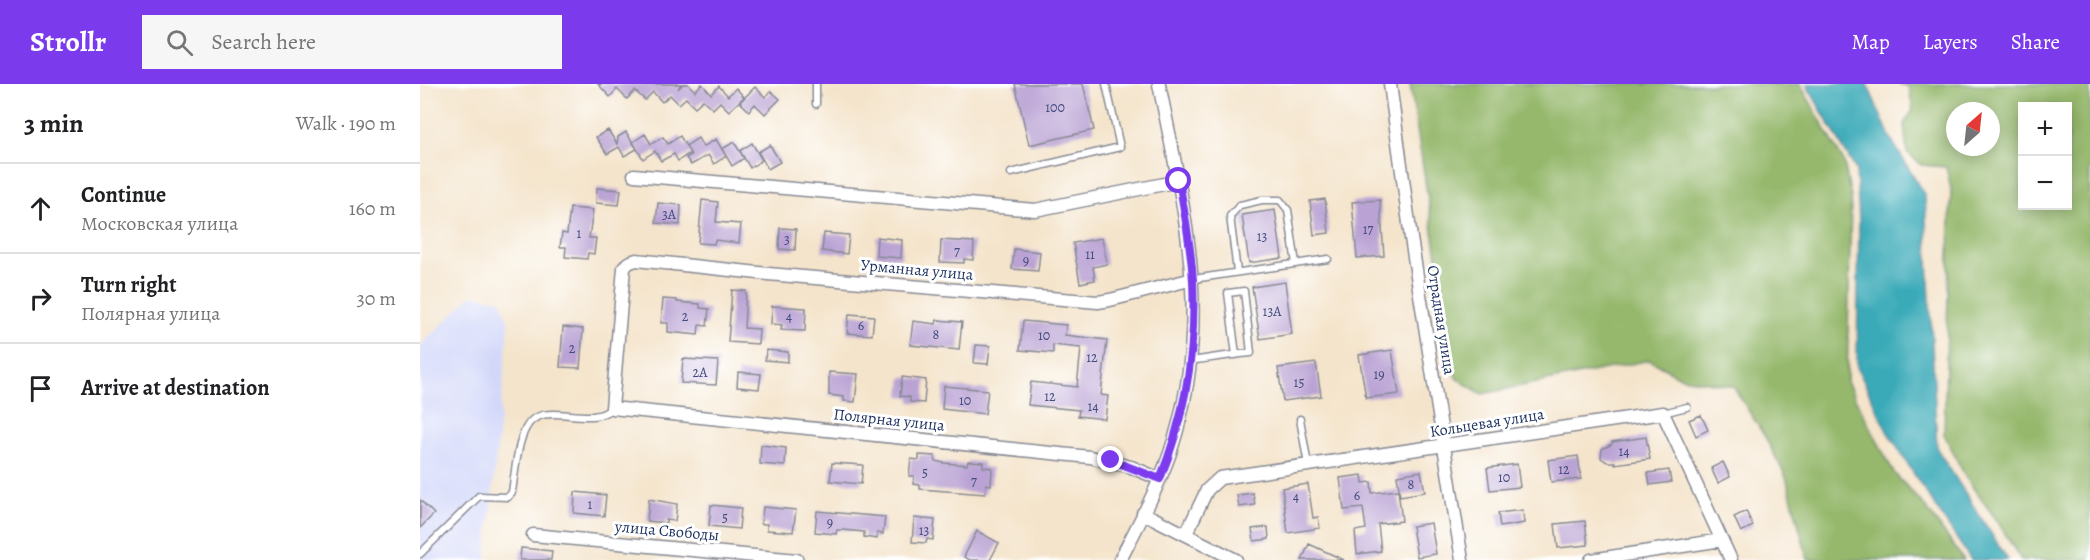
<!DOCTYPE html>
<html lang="en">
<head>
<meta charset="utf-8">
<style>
  :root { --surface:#fff; --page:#f6f6f6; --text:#202124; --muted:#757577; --line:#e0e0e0; --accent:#7c3aed }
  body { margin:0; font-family:Alegreya,serif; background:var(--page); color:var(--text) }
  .controls { position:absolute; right:18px; top:18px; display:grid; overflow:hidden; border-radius:0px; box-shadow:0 3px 15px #0003 }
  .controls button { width:54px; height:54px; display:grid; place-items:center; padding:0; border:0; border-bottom:2px solid var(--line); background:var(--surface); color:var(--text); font:30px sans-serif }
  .compass { position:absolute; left:1526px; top:18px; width:54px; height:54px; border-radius:50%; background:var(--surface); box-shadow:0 3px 15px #0003; rotate:27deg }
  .stop { position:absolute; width:18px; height:18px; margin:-14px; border:4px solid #7c3aed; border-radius:50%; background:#fff }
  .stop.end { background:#7c3aed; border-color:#fff; box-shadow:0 2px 6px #0008 }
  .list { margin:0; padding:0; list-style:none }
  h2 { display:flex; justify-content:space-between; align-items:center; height:78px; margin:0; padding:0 24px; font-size:26px }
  h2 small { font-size:20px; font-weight:400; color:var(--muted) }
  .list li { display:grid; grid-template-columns:39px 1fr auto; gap:18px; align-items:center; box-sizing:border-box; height:90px; padding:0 24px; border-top:2px solid var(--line) }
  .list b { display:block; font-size:22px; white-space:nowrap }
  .list p { margin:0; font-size:20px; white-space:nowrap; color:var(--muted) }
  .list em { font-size:20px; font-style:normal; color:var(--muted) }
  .icon { flex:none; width:33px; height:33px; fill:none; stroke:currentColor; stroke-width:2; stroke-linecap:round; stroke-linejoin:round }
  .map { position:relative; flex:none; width:1670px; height:476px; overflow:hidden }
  header { display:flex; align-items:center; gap:36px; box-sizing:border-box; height:84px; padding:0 30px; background:var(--accent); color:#fff }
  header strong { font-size:28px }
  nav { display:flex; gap:33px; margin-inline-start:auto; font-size:21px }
  .search { width:420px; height:54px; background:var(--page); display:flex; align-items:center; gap:15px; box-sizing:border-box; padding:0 21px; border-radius:0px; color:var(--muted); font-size:22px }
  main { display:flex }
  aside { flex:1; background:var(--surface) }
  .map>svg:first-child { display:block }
  .built { fill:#d3d8f9 }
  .forest { fill:#95b86c; stroke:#587465; stroke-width:1.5; fill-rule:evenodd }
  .water { fill:#3aaab8; stroke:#2a6c8b; stroke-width:1.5 }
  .building { fill:#baa3d4 }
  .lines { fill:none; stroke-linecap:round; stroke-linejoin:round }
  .lane-casing { stroke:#888a94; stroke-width:9 }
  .street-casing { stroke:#888a94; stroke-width:15 }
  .lane { stroke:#fff; stroke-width:6 }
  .street { stroke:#fff; stroke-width:12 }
  .route { stroke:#7c3aed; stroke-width:8 }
  .labels { text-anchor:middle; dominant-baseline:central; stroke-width:6; stroke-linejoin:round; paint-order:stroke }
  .number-label { font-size:14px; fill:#434c7c }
  .street-label { font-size:16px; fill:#1b2f5e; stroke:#fff }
</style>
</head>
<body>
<header>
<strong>Strollr</strong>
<div class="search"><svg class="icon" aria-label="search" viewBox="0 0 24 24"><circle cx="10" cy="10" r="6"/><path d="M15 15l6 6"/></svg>Search here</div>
<nav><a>Map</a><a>Layers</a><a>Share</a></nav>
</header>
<main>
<aside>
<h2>3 min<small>Walk · 190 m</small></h2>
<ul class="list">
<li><svg class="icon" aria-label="ahead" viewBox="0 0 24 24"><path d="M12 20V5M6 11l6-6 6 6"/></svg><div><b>Continue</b><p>Московская улица</p></div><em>160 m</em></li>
<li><svg class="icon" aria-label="right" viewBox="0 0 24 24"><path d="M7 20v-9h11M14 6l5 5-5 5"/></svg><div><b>Turn right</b><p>Полярная улица</p></div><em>30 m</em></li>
<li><svg class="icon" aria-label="arrive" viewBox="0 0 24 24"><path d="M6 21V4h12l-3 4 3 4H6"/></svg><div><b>Arrive at destination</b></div></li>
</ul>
</aside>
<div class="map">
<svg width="1670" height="476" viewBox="0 0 1670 476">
  <rect width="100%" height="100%" fill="#fff"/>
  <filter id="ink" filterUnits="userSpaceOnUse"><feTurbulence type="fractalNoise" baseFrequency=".0167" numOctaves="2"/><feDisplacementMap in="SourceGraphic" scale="12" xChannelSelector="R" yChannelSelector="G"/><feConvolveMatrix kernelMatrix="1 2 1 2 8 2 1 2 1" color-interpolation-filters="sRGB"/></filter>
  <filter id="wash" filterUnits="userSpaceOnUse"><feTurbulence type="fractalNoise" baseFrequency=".008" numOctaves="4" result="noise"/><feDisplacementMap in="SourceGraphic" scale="24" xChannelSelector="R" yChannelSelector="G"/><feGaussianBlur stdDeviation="1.35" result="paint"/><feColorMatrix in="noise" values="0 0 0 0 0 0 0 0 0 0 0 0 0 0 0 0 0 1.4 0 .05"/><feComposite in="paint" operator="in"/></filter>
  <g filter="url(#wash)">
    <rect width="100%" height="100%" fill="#f4e4cb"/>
    <path class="built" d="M52,211L81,216L89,240L66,476H0V262Z"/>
    <path class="forest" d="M990,0H1380L1424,78L1431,113L1427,298L1474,389L1504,421L1544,476H1388L1366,393L1344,351L1313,302L1262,294L1230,276L1062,310L1036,294Z
      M1479,0H1670V476H1601L1578,438L1546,394L1524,350L1531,105L1526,83L1501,81L1487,68L1484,40L1493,26L1489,3ZM1602,22H1648V122H1602ZM1535,27H1571V63H1535Z"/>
    <path class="water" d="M1386,0H1447L1471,55L1505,112L1517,365L1588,476H1551L1501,401L1467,347L1437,283L1439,137L1436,86Z"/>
    <g id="blocks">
      <path class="building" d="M178,0H261L258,5L263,0H268L275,7L282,0L291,10L299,2L308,12L316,4L324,13L309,27L300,18L293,25L283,16L275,23L266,14L259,20L250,11L242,18L233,8L225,16L215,7L207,15L197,5L190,13Z
        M595,0H663L674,46L609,61Z
        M335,3L345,13L351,7L360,15L345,30L335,20L329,27L320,18Z
        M188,46L197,60L198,53L206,48L217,65L204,72L199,63L187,70L176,53Z
        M225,50L231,60L243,53L248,60L260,52L270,69L258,77L254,70L241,77L235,67L223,75L213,58Z
        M278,54L283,63L296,55L306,72L294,80L288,71L271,81L266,74L271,71L266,62Z
        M314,58L324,74L312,82L302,65Z
        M332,59L342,76L330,84L320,67Z
        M350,61L360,78L348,85L338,68Z
        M177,104L201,106L199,121L176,119Z
        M905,115L909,149L894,151L890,117Z
        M282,116L298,118L296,138L321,140L319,159L295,156L294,160L278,159Z
        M960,116L964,172L937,174L932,118Z
        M238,119L261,121L260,141L236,139Z
        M150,124L173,126L169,154H176L174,170L168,169L167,175L145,173L146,163H140L142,149L147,150Z
        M855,126L862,174L829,179L822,131Z
        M360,144L376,145L375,166L359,165Z
        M404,149L429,151L427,170L402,167Z
        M457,153L482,156L481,174L456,172Z
        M682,154L687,180L673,183L675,196L660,199L653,159Z
        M521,156L554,158L553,176L544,175V179L520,178Z
        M594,165L620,168L618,187L592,185Z
        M865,198L872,250L840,255L832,203Z
        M312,206L326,207L324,244L339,245L338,260L308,258Z
        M243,215L257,216V218L280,220V224L289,225L287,242L279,241L278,251L248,248V239H241Z
        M352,222L386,224L385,247L361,246L362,241L351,240Z
        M429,230L454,232L452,251L427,249Z
        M517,236L542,238L539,266L490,261L493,237L516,240Z
        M603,237L646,241L645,251L687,256L681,311L688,312L685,335L658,332L659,326L608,321L611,298L657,303L661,264L633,261V269L600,266Z
        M143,243L163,245L160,284L140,283Z
        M556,261L570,262L568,280L554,279Z
        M346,266L368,268V278L345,276Z
        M972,266L979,310L946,314L939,271Z
        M263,275L298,277L296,301L261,299Z
        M896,279L901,312L863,317L858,284Z
        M318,288L341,290L339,305L317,303Z
        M409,288L438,290L435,318L424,317V313L409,311Z
        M482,293L506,296L504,319L490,318V313L480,312Z
        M524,302L568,306L565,330L522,325Z
        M1281,331L1288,346L1276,352L1269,336Z
        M1226,353L1230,375L1195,380V378H1187L1181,374L1182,365L1192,360V358Z
        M341,361L366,364L365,382L340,380Z
        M499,371L515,372V377L524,379L547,381L548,377L563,378V383L572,384L571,401L566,400L565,410L500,405V401L493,400L494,392H489L491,375L499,376Z
        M1158,372L1161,395L1131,398L1128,376Z
        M1303,378L1310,393L1298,399L1291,384Z
        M412,379L443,381L441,400L410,397Z
        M1097,380L1100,403L1070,406L1067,384Z
        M1249,386L1251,398L1230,401L1228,389Z
        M1001,387L1005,408L980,412L977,391Z
        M942,391L943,399L951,398L952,409L978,406L982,437L958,440L961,467L937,470L935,447L946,445L943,424L924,426L920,394Z
        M888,400L893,434L898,433L900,444L868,449L862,404Z
        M155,408L186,411L184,432L154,429Z
        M833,409L835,421L819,423L817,411Z
        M229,415L257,420L255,437L246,436V439L227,437Z
        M0,416L14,430L0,444Z
        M291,421L321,424L319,445L289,442Z
        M343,423L376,426L373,448L347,446V440H341Z
        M1103,426L1104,439L1080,443L1078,429Z
        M397,427L465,433L463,450L457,449V455L444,453V448L423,446H417L416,450L395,448Z
        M1326,427L1333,442L1321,448L1314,433Z
        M494,434L515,436L513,456L507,455L506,459L492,458Z
        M1165,437L1168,461L1138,464L1135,440Z
        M1011,439L1016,470L997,473L992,442Z
        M848,443L849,455L834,457L832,445Z
        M557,447L579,459L570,476H550L544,473Z
        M889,460L924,476H882Z
        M101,464L132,467L131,476H100Z"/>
    </g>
  </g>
  <g filter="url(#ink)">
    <use href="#blocks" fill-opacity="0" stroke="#888a94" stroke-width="1.5"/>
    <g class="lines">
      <g class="lane-casing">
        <path id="lane" d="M396,20V0
          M591,89L700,63L686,0
          M817,188L810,132L820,121L842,116H860L868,126L876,180
          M773,195L908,175
          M770,277C791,274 811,271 831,269L824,207L808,209L816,271
          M1243,329L1267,323
          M880,335L888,381
          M0,470L59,412L88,413L92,408C95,389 97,360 106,344C122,313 169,346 192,324"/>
      </g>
      <g class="street-casing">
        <path id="street" d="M970,0L991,154L1042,476
          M214,91L615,126L759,97
          M740,395L711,383L670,373L192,324L204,184L208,179L216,176L348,190L678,218L690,216L773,195
          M723,429L816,476
          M766,450L787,406L800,394L1243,329L1311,476
          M113,451L377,476
          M700,476C718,441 737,406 750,369C794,239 765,129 739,0
          M1171,476L1302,456"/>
      </g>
      <use href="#lane" class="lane"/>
      <use href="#street" class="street"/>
    </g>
  </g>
  <g class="lines" filter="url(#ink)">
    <path class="route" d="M691,376L740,395C765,333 776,264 773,197C771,164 765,130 759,97"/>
  </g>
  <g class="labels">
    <g class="number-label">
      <text x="635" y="23">100</text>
      <text x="249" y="130">3А</text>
      <text x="948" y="145">17</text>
      <text x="159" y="149">1</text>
      <text x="842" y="152">13</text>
      <text x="367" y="155">3</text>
      <text x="537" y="167">7</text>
      <text x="670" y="170">11</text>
      <text x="606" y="176">9</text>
      <text x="852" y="227">13А</text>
      <text x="265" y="232">2</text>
      <text x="369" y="232">4</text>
      <text x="441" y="241">6</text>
      <text x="516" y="250">8</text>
      <text x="624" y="251">10</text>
      <text x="152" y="264">2</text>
      <text x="672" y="273">12</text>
      <text x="280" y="288">2А</text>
      <text x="959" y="290">19</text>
      <text x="879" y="298">15</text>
      <text x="630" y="312">12</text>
      <text x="545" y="316">10</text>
      <text x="673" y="322">14</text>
      <text x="1204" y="367">14</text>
      <text x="1144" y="385">12</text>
      <text x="505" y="388">5</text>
      <text x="1084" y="393">10</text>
      <text x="554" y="397">7</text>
      <text x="991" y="400">8</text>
      <text x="937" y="411">6</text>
      <text x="876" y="412">4</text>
      <text x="170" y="420">1</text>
      <text x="305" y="433">5</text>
      <text x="410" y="438">9</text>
      <text x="504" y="446">13</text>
    </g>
    <g class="street-label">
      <text transform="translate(497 186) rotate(5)">Урманная улица</text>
      <text transform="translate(1021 236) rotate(81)">Отрадная улица</text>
      <text transform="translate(469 336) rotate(6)">Полярная улица</text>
      <text transform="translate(1067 339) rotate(-9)">Кольцевая улица</text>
      <text transform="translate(247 447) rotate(5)">улица Свободы</text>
    </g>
  </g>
</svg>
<div class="controls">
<button>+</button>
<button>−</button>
</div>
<svg class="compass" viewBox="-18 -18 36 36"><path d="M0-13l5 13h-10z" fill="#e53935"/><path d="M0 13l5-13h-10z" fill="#757577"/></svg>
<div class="stop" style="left:759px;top:97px"></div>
<div class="stop end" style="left:691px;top:376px"></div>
</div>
</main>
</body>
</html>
